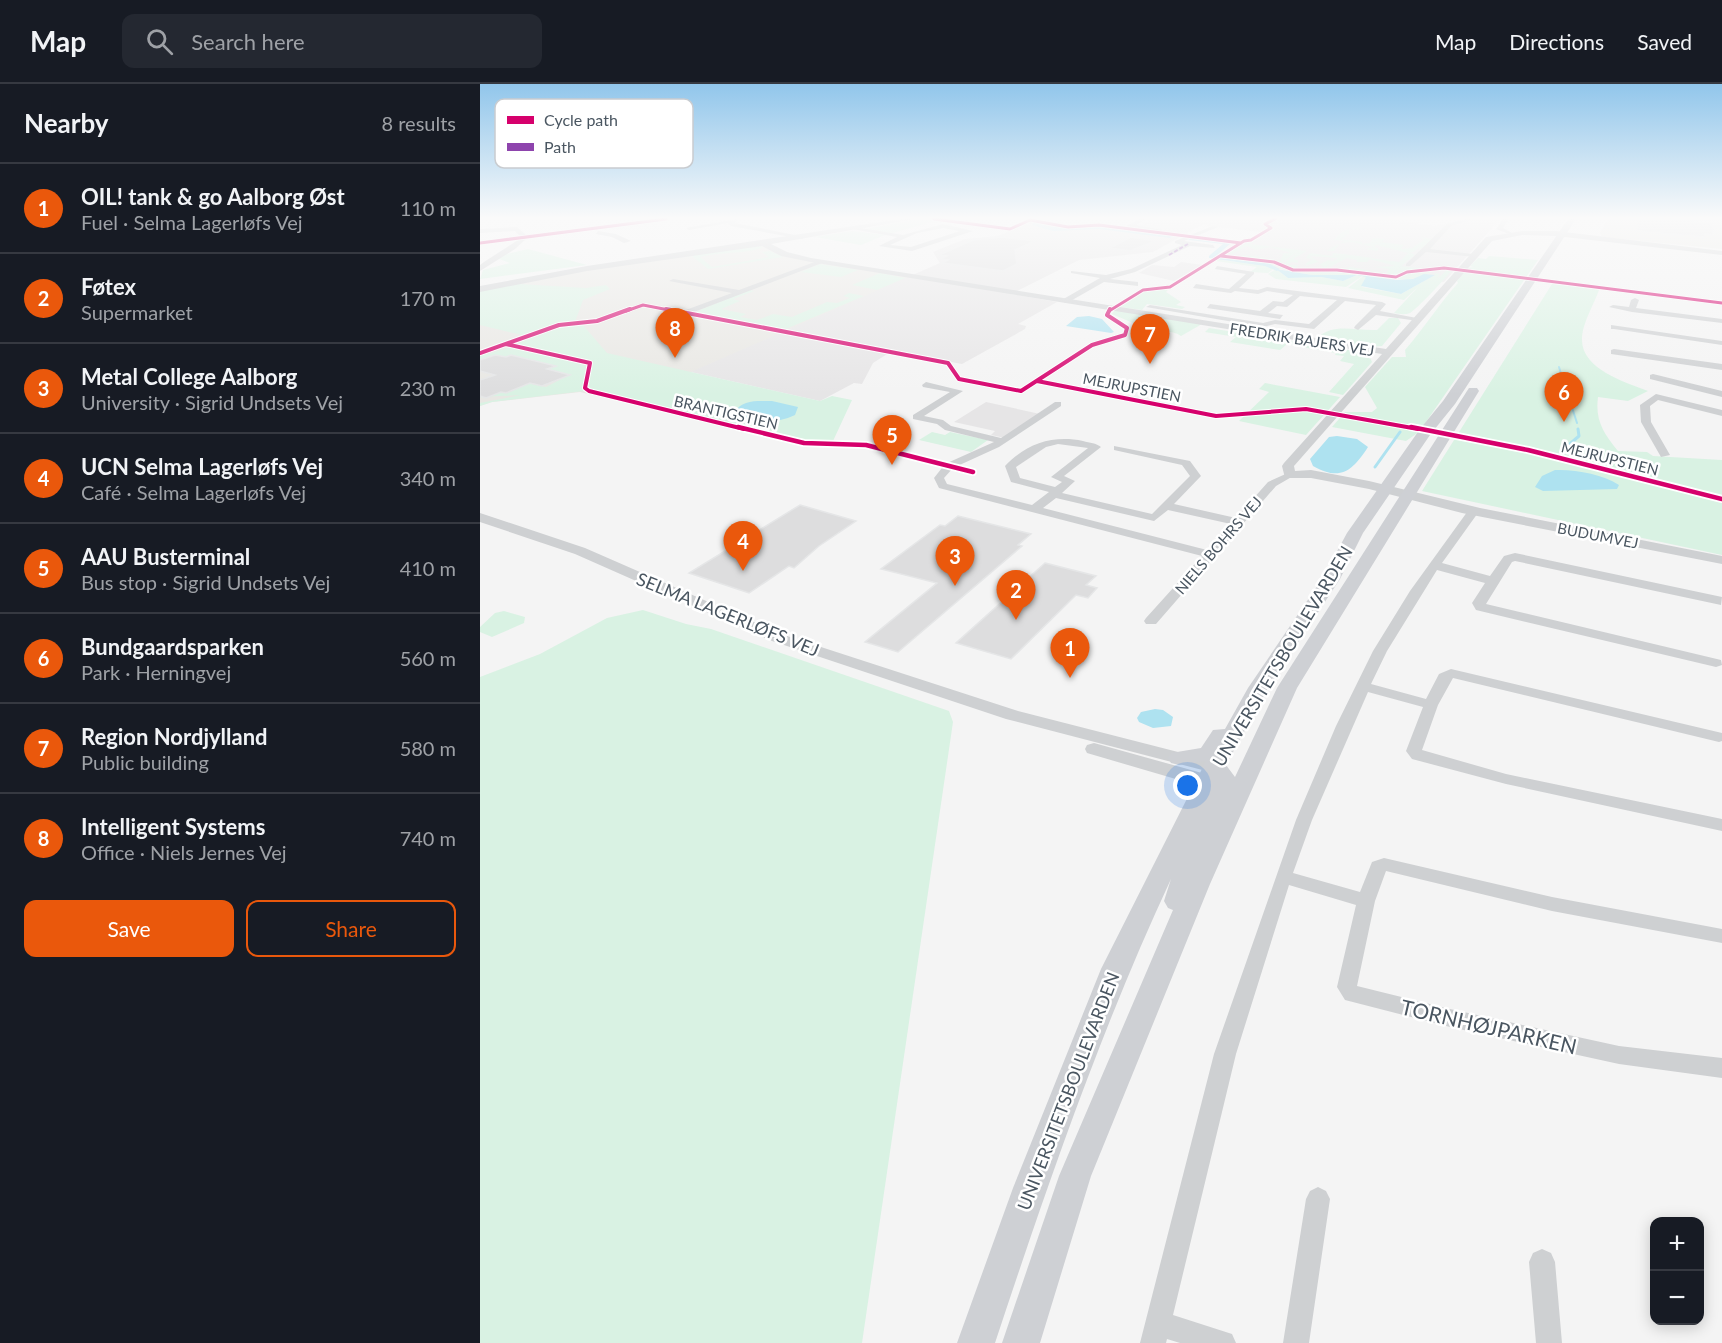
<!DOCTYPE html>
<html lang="en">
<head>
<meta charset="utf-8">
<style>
  :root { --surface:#171b24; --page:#242831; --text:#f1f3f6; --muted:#9ea1a6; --line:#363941; --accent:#ea580c }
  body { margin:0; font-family:Lato,sans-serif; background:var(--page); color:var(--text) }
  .controls { position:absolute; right:18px; bottom:18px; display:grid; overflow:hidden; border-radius:12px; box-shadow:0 3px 15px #0003 }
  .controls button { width:54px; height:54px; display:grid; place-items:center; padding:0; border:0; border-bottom:2px solid var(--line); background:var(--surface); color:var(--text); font:30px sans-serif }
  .you { position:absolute; left:708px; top:702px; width:21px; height:21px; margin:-15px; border:4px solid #fff; border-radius:50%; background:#1a73e8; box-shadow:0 0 0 9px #1a73e833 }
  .badge { display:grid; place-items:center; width:39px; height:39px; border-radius:50%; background:var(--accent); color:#fff; font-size:20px; font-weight:700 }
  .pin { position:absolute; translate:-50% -50px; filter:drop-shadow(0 2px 3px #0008) }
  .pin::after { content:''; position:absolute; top:32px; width:21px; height:18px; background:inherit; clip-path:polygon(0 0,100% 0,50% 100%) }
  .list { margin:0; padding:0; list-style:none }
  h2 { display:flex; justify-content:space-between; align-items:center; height:78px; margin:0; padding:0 24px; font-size:26px }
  h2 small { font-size:20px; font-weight:400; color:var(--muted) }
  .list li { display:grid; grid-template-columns:39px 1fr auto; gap:18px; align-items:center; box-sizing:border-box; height:90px; padding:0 24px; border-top:2px solid var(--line) }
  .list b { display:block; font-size:22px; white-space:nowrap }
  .list p { margin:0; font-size:20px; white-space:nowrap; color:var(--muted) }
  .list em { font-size:20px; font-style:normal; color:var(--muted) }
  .actions { display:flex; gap:12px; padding:18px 24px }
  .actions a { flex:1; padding:14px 0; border:2px solid var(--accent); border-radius:12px; text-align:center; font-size:21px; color:var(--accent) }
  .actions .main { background:var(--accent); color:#fff }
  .icon { flex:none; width:33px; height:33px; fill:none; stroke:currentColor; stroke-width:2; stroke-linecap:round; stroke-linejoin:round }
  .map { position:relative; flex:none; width:1242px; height:1259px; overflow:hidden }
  header { display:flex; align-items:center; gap:36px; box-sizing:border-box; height:84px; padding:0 30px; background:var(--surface); border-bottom:2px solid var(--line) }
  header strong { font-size:28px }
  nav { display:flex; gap:33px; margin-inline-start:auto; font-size:21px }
  .search { width:420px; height:54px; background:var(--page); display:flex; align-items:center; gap:15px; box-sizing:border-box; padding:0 21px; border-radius:12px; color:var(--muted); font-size:22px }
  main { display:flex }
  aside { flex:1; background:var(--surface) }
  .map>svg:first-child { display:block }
  .commercial { fill:#e8e7e3 }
  .education { fill:#e6e5e6 }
  .green { fill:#d9f2e3; fill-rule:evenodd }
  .water { fill:#aee2f0 }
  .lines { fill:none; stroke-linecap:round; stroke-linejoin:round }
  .stream-far1 { stroke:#aee2f0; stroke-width:2 }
  .stream { stroke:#aee2f0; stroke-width:3 }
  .canal { fill:#aee2f0; fill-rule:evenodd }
  .building { fill:#ddddde; stroke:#e5e6e7; stroke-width:1.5 }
  .minor { fill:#ced0d2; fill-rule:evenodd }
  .tertiary { fill:#ced0d2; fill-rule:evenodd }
  .secondary { fill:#ced0d4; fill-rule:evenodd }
  .quiet { stroke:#8e44ad; stroke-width:2; stroke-dasharray:4 2; stroke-linecap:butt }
  .cycleway-far2-casing { stroke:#fff; stroke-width:4.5 }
  .cycleway-far1-casing { stroke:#fff; stroke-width:6 }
  .cycleway-casing { stroke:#fff; stroke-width:8 }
  .cycleway-far2 { stroke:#d6006c; stroke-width:3 }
  .cycleway-far1 { stroke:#d6006c; stroke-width:4 }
  .cycleway { stroke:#d6006c; stroke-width:4.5 }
  .labels { text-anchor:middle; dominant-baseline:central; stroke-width:5; stroke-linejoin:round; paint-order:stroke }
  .far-street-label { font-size:15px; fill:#4a5661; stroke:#fff }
  .street-label { font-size:18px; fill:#4a5661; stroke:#fff }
  .near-street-label { font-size:21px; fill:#4a5661; stroke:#fff }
  .key { fill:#fff; stroke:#c9ccd0; stroke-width:1.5 }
  .key-label { font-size:16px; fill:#4a5661 }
</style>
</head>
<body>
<header>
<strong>Map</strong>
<div class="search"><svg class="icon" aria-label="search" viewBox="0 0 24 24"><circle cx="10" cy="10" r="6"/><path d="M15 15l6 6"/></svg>Search here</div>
<nav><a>Map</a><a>Directions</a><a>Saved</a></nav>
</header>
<main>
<aside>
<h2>Nearby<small>8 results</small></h2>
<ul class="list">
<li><span class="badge">1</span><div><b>OIL! tank &amp; go Aalborg Øst</b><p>Fuel · Selma Lagerløfs Vej</p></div><em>110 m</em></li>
<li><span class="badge">2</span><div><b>Føtex</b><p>Supermarket</p></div><em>170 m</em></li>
<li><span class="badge">3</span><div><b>Metal College Aalborg</b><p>University · Sigrid Undsets Vej</p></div><em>230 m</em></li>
<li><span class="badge">4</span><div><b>UCN Selma Lagerløfs Vej</b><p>Café · Selma Lagerløfs Vej</p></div><em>340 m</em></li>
<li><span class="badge">5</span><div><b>AAU Busterminal</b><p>Bus stop · Sigrid Undsets Vej</p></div><em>410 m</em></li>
<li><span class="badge">6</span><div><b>Bundgaardsparken</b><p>Park · Herningvej</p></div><em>560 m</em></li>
<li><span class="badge">7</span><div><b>Region Nordjylland</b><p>Public building</p></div><em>580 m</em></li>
<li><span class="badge">8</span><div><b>Intelligent Systems</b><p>Office · Niels Jernes Vej</p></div><em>740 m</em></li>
</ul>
<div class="actions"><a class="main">Save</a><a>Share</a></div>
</aside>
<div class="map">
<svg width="1242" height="1259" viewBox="0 0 1242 1259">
  <rect width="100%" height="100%" fill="#f4f4f4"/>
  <path class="commercial" d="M1128,135H1242V165L1122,153L1120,149Z
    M281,161L319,175L476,201L405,204L143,318L100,308L12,318L0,322V207L64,192Z"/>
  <path class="education" d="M672,135H909L955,142L985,135H1020L964,198L876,190L818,189L740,173L781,148L722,141L673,168L599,176L531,210L577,218L538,240L546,242L545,245L482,280L412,267L393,279L382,300L374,299L340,317L211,288L460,179L453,168L485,155L518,152L552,137L588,144L620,142L651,146Z
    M701,178L722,181L694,197L659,189L672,181L694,183Z
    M506,318L560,330L525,354L511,351L515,347L474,338Z"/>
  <path class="green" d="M438,135L459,136L409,150L386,145Z
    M876,144L881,145H869V150L863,151L867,152L860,155L882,158V160L890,159L893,154L905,155L902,158L924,161L921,164L923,165L932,164L944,156L941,153L951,155L948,161L938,166L941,161L934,168H930L935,171L909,192L921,182L947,185L927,187L922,192L929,188L964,185H967L949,186L951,188L949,190L927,196L887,192L882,203L921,210L955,191L954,189L960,190L957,195L967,186H972C966,194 937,225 930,229C925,231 919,230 914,229L938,203L924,216L868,204L887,189L866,203L796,195L788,190L796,185L808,194L841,193L863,197L877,191H832L798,184L819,167L801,179L793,178L798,182L791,179L796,183L788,189L770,188L777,183L736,177L741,173L747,174L742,176L756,178L752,174C770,167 787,175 800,177L803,170H792L811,169L790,163L776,166L767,162L752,170L746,169L781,152L771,160L827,167L813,175L818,176V179L811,178L807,181H818L815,184L824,185L822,188L827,189L832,185L838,186L843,182L839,181L848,176L853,177L858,174L829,172L839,178L827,181L825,180L833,175L826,174L830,169L852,172L853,169C875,171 895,175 919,178L928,169L896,161L895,163L899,165L897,167L886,165L893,163L873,158L860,159L854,167H846L864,157L854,156C861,148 865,145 876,144ZM867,174L877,176L876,178H887L890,175L915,182L895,183L909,185L906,190L871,183L849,187L846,184L851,178L848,184Z
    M372,147L405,151L381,161L335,153Z
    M278,162L283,163C270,170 237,168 220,173L232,183L289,173L282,168L290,167L303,173L228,185L212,172L116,184Z
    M48,165L107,181L0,195L3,186L30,179L14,173Z
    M1009,172L1058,176L939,348L926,357L852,343L865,328H892L897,324L885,303L912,273H926L925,266C944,244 959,220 978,199L977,197L987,184L993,183L990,182L998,174L1006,175Z
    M340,180L378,186L361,193L321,188Z
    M400,189L425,194L397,206L372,201Z
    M39,200L106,204L126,201L130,205L103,216L95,238L78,240L46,252L0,241V207Z
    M1072,200L1119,206C1114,220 1102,240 1102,255C1101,285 1145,298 1168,307L1148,317L1118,313C1115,336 1123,349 1138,367L1167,368L1173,372L1242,376V471L942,407Z
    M683,205L688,206L686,208L701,218L696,221L705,223L702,225L667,220L662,226L640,223L665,207Z
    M270,206L274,207L253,215L260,217L241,225L266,230L260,233L277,236L293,230L312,233L347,218L357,219L370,214L363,212L369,209L384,212L301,247L218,229L217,227Z
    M635,226L722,240L701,252C690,244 677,250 665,250L653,239L632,230Z
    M909,234H918L921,239L902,262L888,263L836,255C853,238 874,247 897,246Z
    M102,240L127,269L340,317L352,312L372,316L353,357L336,358L112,306L108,304L112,279L30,259L80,242Z
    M729,244L817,258L812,261H806L800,266L750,258L756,253L725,248Z
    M826,259L888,269L892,278L863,311L849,308L874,280L860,277L864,272L855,271L856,269L822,263Z
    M34,262L110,279L104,307L12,318L0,322V319L41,311L0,313L6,314L14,303L26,309L47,299L66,303L89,291L74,287L53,291L76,282L65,279L22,282L44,274L33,271L27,274L15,271L0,276V272Z
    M785,299L860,313L826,351L759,337L789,308L779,305Z
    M452,348L465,351L470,348L508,356L491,368L439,356Z
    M163,526L206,540L231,545L469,627L473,638L382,1259H0V593L60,570L127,534Z
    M24,527L45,533L44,539L12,553L0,548V543L15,529Z"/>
  <path class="water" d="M796,185L832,191H879L917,196L933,195L944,190L955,191L921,210L881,202L886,193L877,191L863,197L841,193L808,194Z
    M609,232L622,235L634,248L631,249L586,242L597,233Z
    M292,317L318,323L315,331C296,340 272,341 254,329C262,315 277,317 292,317Z
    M857,352L877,355L888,363C873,386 861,398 833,382L830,375L849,353Z
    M1075,386C1094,385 1123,390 1139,401L1137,405L1063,407L1055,403L1062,392Z
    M675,625L683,626L693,633L691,642L673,644L659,638L657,634L661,628Z"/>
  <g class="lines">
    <path class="stream-far1" d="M1079,283L1087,309
      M1089,314L1097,339"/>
    <path class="stream" d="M1084,365L1099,352L1098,345
      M895,383L920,348"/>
    <path class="canal" d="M554,138L573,143L619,141L693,152L690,154L619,145L573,147L552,141Z
      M707,153L750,158V160L736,172L786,178L800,185L797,187L785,182L729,174V172L743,160L709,156Z"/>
  </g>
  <path class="building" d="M1159,135H1198L1233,139V151L1225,150V153L1157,147Z
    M522,153L555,157L535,166L537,180L523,187L462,179L468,176L460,175L467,172L459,171L493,156Z
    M651,153L675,157L650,167L630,164Z
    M15,271L26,273L31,271L76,282L67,285L90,291L62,302L50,299L26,309L21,308L6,314L0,312V296L15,291L0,287V276Z
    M320,421L376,437L339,462L314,484L309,482L269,509L209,489Z
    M478,432L551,450L538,461L542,462L418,568L385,558L457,499L401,485L460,441L465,442Z
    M565,479L616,492L606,501L617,504L608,514L596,511L531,575L476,559Z"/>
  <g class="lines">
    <path class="minor" d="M174,135H189L46,155L35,165L0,187V181L4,178L38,156L0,161V157L40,152L35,147L0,149V145L37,143L46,151Z
      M257,135L255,139L325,153L322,155L251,142L248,139L209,146L206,144Z
      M660,135H667L656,141L682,146L679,148L646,142Z
      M985,135H993L971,142L950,165L993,170L995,173L946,168L930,182H926V180L967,140Z
      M1023,135H1029L1023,144L1032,149V151L1016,145Z
      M463,140L493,147L432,167L399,162L417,153L372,145L375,143L423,151ZM463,144L480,147L431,163L410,161L437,149Z
      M733,142L738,143L704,157L733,161L735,164L710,162L655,188L630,195L658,198V202L624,198L587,219L580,217L620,194L591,189V187L626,191L651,185L702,161L695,159V157Z
      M118,147L136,150L151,157L144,159L132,153L116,150Z
      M340,176L342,179L206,231L203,227L252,209L189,197L193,195L259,206Z
      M737,182L774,188V190L759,204L778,206L787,203L902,218L906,220L900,227L942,235L938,237L896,231L878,246L874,244L875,242L896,221L865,217L834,245L795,240L783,243L666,223L670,221L783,239L795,236L829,240L857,216L820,212L807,223L797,222L788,229L803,231L800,235L727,224L730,220L780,227L793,217L803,218L813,211L787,207L778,210L755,207L751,209L713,204L716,200L749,205L766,190L735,185Z
      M1155,214L1159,216L1156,224L1242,235V239L1152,228L1129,223L1133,221L1149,223L1151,216Z
      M1131,241L1242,257V261L1134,245H1131Z
      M1134,265L1242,280V286L1131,270V266Z
      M1173,290L1242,307V313L1170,295V291Z
      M446,298L483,307L444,332L463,336L471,342L521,354L575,318H581V322L519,363L473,384L464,394L467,400L552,421L569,408L531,398L525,382C547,359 573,351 603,357C610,359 616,359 621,363L584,392L595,397L582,409L672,430L710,392L702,381L634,366V362L710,377L721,392L694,420L756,434L788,398L810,388L815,391L796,402L676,540H666L664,537L666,534L722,472L459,404L454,394L465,380L514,358L465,346L457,340L433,335V331L470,308L443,303L442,301ZM578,360L608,364L571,393L582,398L575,403L540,394L536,383L566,363ZM576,414L674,437L688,426L751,440L727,466L563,424Z
      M1176,310L1242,326V332L1178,316L1170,322L1171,338L1190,371L1181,373L1161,338L1160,321Z
      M994,423L1000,426L962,479L1010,492L1024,472L1035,469L1242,513L1241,521L1035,477L1032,478L1006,520L1241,576L1242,581L1236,583L996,526L992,519L1005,499L957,486L907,567L891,600L946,615L959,590L971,585L1242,649V657L1239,658L973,594L958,621L942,666L1026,690L1242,735V747L1026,700L932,675L926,667L943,623L888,608L832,736L813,789L880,808L892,778L904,774L1072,813L1242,845V859L1072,827L906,787L895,817L877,902L970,925L1139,962L1242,974V994L1139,980L970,943L865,916L857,903L876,821L809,801L756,970L693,1231L752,1250L756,1259H700L687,1255L686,1259H660L734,970L816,736L856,642L893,567L930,507L990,424Z
      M838,1103L846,1107L850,1115L829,1259H803L826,1115L830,1107Z
      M1062,1165L1071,1169L1075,1178L1082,1259H1056L1049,1178L1053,1169Z"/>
    <path class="tertiary" d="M421,135H435L291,160L307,168L331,174L906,265L1006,153L1042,147H1076L1242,167V171L1076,152L1042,151L1012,157L814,382L815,387L831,386L889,397L1000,424L1242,472V480L982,429L889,405L831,394H805L802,382L804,379L902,270L331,178L301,172L282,162L107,187L0,208V202L107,182Z
      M0,429L105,464L304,551L538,627L741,679L744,683L741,687L734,689L526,635L292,557L95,470L0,438Z
      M614,659L747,696L750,701L747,706L740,708L607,669L605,665L607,661Z"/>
    <path class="secondary" d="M1088,135H1096L975,320L950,351L883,449L860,495L788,604L746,681L755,693L797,604L987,307L989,304H997L999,307L817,604L730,800L611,1092L560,1259H522L579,1092L693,826L688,824L684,817L691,795C621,945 567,1102 515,1259H477L533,1104L621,885L726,677L699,681L691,679L688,674L691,669L721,664L733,646L745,645L768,604L842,495L867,449L940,345L963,317Z"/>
    <path class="quiet" d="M689,171L708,160"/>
    <g class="cycleway-far2-casing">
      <path id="cycleway-far2" d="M454,135L530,145L550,136L588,143L619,141L761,159
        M0,159L186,135
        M741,172L794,178L813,186H857L916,193L927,188L964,184L1242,219
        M146,227L163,221L194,227
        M629,227L663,206L690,203L764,157L771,156L791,144L785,140L795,135"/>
    </g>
    <g class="cycleway-far1-casing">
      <path id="cycleway-far1" d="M186,225L468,279L479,295L541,307L612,261L645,251L647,244L627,231L630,225
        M26,260L110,279L105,304L109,307L264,345
        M0,269L79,241L117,237L150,225
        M557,297L736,332L826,325L938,345"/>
    </g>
    <g class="cycleway-casing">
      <path id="cycleway" d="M258,343L324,359L386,361L493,388
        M931,343L1048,366L1242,415"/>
    </g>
    <use href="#cycleway-far2" class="cycleway-far2"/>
    <use href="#cycleway-far1" class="cycleway-far1"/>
    <use href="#cycleway" class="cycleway"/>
  </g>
  <linearGradient id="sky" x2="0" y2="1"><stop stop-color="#91c6eb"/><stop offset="0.43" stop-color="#fafafa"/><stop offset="1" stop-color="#fafafa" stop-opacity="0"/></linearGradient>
  <rect width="1242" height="311" fill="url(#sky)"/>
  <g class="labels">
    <g class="far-street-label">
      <text transform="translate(822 255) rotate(9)">FREDRIK BAJERS VEJ</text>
      <text transform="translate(652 303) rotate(11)">MEJRUPSTIEN</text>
      <text transform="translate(246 328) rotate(13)">BRANTIGSTIEN</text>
      <text transform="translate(1130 374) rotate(14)">MEJRUPSTIEN</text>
      <text transform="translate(1118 451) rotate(11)">BUDUMVEJ</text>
      <text transform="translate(738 461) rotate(-49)">NIELS BOHRS VEJ</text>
    </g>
    <g class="street-label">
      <text transform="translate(248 530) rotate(22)">SELMA LAGERLØFS VEJ</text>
      <text transform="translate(802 572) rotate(-59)">UNIVERSITETSBOULEVARDEN</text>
      <text transform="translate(588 1007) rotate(-69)">UNIVERSITETSBOULEVARDEN</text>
    </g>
    <g class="near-street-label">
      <text transform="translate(1009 942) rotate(13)">TORNHØJPARKEN</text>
    </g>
  </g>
  <rect x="15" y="15" width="198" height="69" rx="9" class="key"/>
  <rect x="27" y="32" width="27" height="8" fill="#d6006c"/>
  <rect x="27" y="59" width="27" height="8" fill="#8e44ad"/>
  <g class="key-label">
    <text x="64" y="42">Cycle path</text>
    <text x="64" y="69">Path</text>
  </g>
</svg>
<div class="controls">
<button>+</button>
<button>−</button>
</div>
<div class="you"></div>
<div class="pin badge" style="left:590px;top:594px">1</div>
<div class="pin badge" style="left:536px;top:536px">2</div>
<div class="pin badge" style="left:475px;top:502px">3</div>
<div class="pin badge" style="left:263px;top:487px">4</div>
<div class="pin badge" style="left:412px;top:381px">5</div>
<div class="pin badge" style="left:1084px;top:338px">6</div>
<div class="pin badge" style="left:670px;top:280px">7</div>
<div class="pin badge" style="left:195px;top:274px">8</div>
</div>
</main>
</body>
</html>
